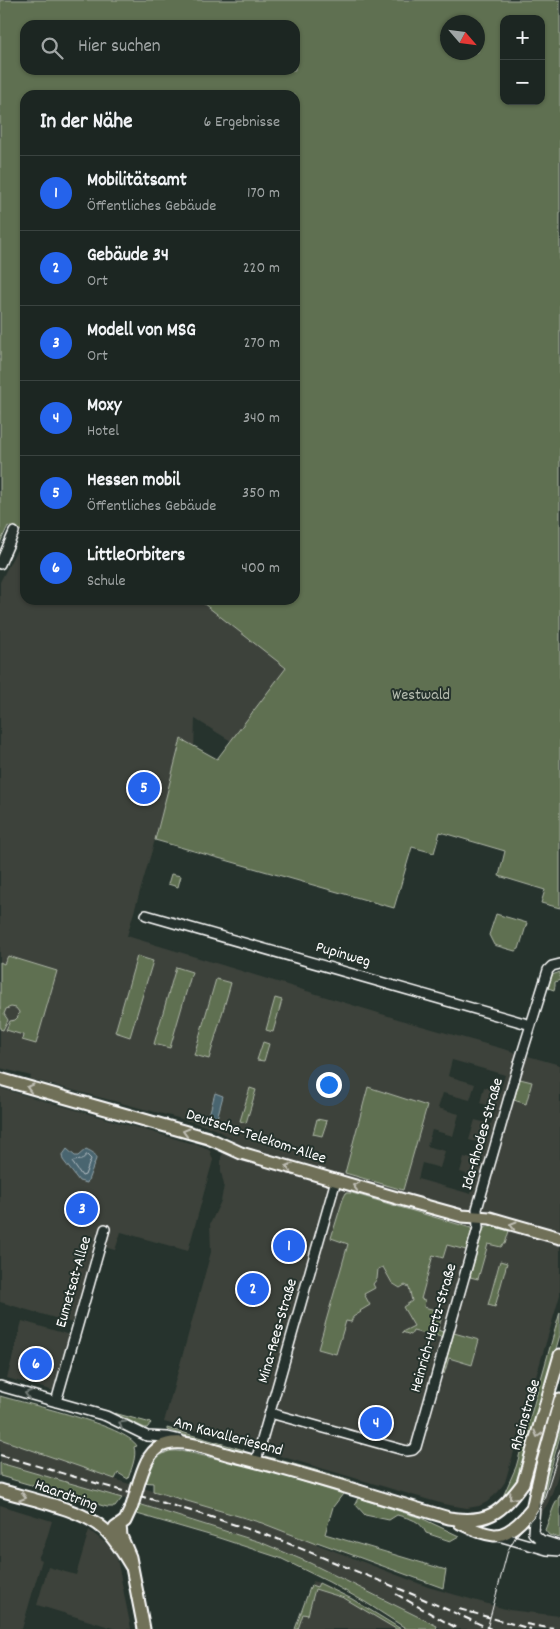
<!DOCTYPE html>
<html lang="de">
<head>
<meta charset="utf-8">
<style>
  :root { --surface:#1c2622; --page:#29322f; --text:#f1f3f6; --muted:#a0a5a5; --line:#3a4340; --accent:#2563eb }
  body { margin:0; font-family:Dekko,sans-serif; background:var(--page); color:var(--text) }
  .controls { position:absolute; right:15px; top:15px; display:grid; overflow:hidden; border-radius:10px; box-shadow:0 1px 4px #0004 }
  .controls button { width:45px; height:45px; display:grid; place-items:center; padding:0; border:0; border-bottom:1px solid var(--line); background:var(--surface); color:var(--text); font:25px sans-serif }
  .compass { position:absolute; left:440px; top:15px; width:45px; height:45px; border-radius:50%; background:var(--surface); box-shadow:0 1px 4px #0004; rotate:118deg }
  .you { position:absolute; left:328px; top:1084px; width:18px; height:18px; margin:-12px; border:4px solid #fff; border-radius:50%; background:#1a73e8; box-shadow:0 0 0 8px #1a73e833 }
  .badge { display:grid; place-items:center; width:32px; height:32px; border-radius:50%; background:var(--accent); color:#fff; font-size:16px; font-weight:700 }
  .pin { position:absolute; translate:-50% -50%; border:2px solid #fff; box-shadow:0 1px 5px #0006 }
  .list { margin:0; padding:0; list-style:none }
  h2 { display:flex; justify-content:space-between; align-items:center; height:65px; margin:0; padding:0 20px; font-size:21px }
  h2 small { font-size:16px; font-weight:400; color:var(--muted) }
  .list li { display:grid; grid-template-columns:32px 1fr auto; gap:15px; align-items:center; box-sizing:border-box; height:75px; padding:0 20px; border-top:1px solid var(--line) }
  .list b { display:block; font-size:19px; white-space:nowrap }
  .list p { margin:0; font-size:16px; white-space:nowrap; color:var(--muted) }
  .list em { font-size:16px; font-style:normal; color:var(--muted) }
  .icon { flex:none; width:28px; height:28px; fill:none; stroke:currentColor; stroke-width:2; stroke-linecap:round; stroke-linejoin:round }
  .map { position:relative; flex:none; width:560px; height:1629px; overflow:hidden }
  .search { position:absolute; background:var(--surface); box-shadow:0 1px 4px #0004; left:20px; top:20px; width:280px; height:55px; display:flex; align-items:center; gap:12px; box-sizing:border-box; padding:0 18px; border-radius:15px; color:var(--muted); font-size:19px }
  .panel { position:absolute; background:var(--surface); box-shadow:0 1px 4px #0004; left:20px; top:90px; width:280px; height:515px; border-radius:15px }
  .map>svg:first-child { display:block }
  .built { fill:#3c423b; fill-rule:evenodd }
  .green { fill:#5f6f51; stroke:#afb7a8; fill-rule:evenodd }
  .water { fill:#4a6570; stroke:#92a3a9 }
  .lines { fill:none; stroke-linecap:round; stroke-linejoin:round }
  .shore { stroke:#b7c1c6; stroke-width:1 }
  .minor-casing { stroke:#fff; stroke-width:12 }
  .major-casing { stroke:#fff; stroke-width:15 }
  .minor { stroke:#26332d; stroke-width:9 }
  .major { stroke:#706f59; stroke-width:11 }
  .tram { stroke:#fff; stroke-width:1 }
  .rail { stroke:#fff; stroke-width:2; stroke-dasharray:8 4; stroke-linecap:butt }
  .major-bridge-casing { stroke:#fff; stroke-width:15; stroke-linecap:butt }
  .major-bridge { stroke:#706f59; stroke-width:11 }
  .oneway { stroke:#bfbeb4 }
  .oneway2 { stroke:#727a76 }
  .labels { text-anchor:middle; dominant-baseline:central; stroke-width:4; stroke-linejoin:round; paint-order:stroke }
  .park-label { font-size:16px; fill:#b7beb1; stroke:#26332d }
  .street-label { font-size:16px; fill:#fff; stroke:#26332d }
</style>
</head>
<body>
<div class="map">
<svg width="560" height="1629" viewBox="0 0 560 1629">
  <rect width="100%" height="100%" fill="#26332d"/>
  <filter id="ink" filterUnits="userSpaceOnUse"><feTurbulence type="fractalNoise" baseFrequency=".02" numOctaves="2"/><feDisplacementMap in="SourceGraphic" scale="10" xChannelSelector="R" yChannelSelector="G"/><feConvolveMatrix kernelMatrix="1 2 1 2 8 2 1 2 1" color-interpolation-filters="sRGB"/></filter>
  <g filter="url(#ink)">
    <path class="built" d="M25,539V600H202L300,668L244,749L195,719L191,850L155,840L127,936L411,1023L560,1065V1295L505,1482L498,1492L487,1502L479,1506L467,1508L443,1504L273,1454L269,1451L164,1422L211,1252L210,1224L221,1201L224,1185L221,1172V1157L231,1138L214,1129L193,1122L30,1079L31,1076L0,1068V582L15,553ZM452,1060L505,1075L500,1092L484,1087L480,1103L496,1108L491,1124L475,1120L469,1140L485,1144L480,1161L464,1157L460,1172L475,1177L471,1194L418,1179L422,1163L440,1168L445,1151L427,1146L432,1130L453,1136L459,1114L438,1108L443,1093L470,1100L475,1084L448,1076ZM454,1333L479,1340L472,1365L449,1358L445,1374Z
      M0,1088L204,1147L210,1151L213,1160L188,1251L121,1232L115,1250L96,1245L72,1323L0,1302Z
      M22,1321L70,1335L54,1391L7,1378Z
      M0,1439L126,1483L262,1523L428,1587L509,1610L560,1616V1629H442L310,1563L260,1542L122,1498L0,1463Z
      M560,1441V1467L555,1485L548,1503L536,1522L540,1503L547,1488Z
      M0,1505L52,1521L45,1544L38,1558L42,1560L22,1629H0Z
      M89,1530L108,1545L117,1558L131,1629H116L37,1605L48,1567L76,1575Z
      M313,1581L325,1585L352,1599L401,1629H295Z"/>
    <path class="green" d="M0,0H560V908L541,903L545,890L499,876L505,851L440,832L434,853L412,847L394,908L155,840L181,739L217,759L286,668L199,600H295V95H25V529L20,531L8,526L0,543ZM504,19H541V101H504ZM448,22H478V52H448ZM25,25H295V70H25Z
      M171,874L181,876L178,887L168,884Z
      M496,914L527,923L519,949L515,951L494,945L489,935Z
      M8,956L57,971L36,1044L22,1040L23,1035L6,1030L10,1021L15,1020L18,1017L19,1012L16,1008L11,1007L6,1009L4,1014L8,1020L3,1030L0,1029V962L4,964Z
      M137,956L153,961L130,1037L115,1032Z
      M176,967L192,972L170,1048L154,1044Z
      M560,972V980L555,982V986L554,990L548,988L552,975Z
      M216,979L231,983L209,1059L194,1055Z
      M275,998L282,1000L273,1032L266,1030Z
      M263,1042L269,1044L264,1061L257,1060Z
      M520,1079L532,1082L526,1104L514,1100Z
      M368,1087L427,1106L403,1190L345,1173Z
      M250,1088L256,1090L246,1123L240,1121Z
      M317,1119L327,1121L322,1136L313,1134Z
      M346,1193H352L471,1228L472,1232L466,1250L447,1245L443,1258L433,1255L421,1299L425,1300L424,1307L443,1312L438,1330L443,1332L442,1337L434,1335L433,1330L430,1335L413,1331L411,1335L402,1332L414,1326L403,1307L412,1301L409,1287L405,1285L400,1288L392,1283L383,1267L378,1269L377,1279L373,1284L375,1288L364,1294L370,1305L360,1311L361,1312L353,1317L351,1322L346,1321L336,1354L318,1349L348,1244L331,1238L343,1199Z
      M491,1226L509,1231L505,1244H503L501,1247L488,1244L478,1279L470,1277L483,1230L485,1227Z
      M500,1261L507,1263L495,1307L488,1305Z
      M560,1312V1335L519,1476L511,1491L501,1501L516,1467Z
      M454,1333L479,1340L472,1365L449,1358L444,1374L443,1371Z
      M0,1396C27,1404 125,1425 137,1446L134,1447C137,1457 131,1469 128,1479L118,1473L115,1479L0,1439Z
      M114,1413L151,1423L147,1428H145Z
      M560,1420V1436L541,1504L546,1472Z
      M167,1428L244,1450L243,1452L167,1430Z
      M169,1451C186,1450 201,1456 218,1459C261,1466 301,1482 343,1494L333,1507L325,1534L446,1570L443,1588L317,1542L316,1544L262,1523L153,1491V1483L141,1482L157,1457Z
      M265,1456L351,1480L350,1483L269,1460Z
      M0,1463L122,1498L115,1507H107L0,1476Z
      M560,1495V1538L549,1535L545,1530L554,1506Z
      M358,1498L421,1518L459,1536L450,1541L426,1533C420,1520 411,1519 397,1515L389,1520L365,1515L355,1504Z
      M139,1504L260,1542L310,1563L437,1626L436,1629H407L365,1602L329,1582L280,1558L216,1537L137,1514Z
      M319,1583L352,1599L401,1629H396L344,1598L315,1589L308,1615L303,1614L298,1629H295L311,1585L317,1587Z"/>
    <path class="water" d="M215,1093L223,1096L216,1122L208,1119Z
      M67,1149L75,1156H78L86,1149C92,1152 96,1153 96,1159L87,1183L79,1181L63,1160L62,1156Z"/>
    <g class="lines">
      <path class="shore" d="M87,1155L91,1159L85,1175L82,1176L72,1162L74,1161L81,1160Z"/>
      <g class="minor-casing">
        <path id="minor" d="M0,564L14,532
          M146,915L531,1025
          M0,1386L106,1416L147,1436L167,1437L180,1440
          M56,1402L105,1229
          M270,1413L407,1451L413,1450L416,1447L478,1228L477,1209L516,1073L548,970L552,966L560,964
          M256,1461L336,1180
          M535,1504L533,1533L541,1540L560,1546
          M495,1535L547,1550L560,1551"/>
      </g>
      <g class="major-casing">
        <path id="major" d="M0,1079L208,1138L241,1153L404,1200L462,1216L490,1218L560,1238
          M139,1482C144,1467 149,1448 167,1444C186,1439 211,1450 230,1455C304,1473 376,1497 449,1518C488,1524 501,1513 523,1483L560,1355
          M0,1490C29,1499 82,1509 104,1529C115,1539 123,1553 131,1566
          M460,1523C470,1528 483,1534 494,1535C509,1536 524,1519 532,1509L541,1469L560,1400
          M120,1525L121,1536L130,1557L144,1629
          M115,1528L125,1521L132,1506"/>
      </g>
      <use href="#minor" class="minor"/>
      <use href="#major" class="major"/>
      <path class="tram" d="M487,1629L508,1550L516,1536L533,1517L543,1502L560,1449"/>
      <path class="rail" d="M0,1455L205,1515L275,1538L412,1594L491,1629
        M396,1594L458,1629
        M459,1609L531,1629
        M526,1624L554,1629"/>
      <g class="major-bridge-casing">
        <path id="major-bridge" d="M132,1506L139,1482"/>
      </g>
      <use href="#major-bridge" class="major-bridge"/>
    </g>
    <defs><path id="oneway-chevron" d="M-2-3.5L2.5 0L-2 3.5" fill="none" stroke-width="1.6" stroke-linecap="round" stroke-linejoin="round" transform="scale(1.25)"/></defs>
    <g class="oneway">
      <use href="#oneway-chevron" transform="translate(30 1088) rotate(-164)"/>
      <use href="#oneway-chevron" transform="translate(186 1132) rotate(-164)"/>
      <use href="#oneway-chevron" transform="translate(289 1167) rotate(-164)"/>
      <use href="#oneway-chevron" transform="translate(356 1186) rotate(-164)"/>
      <use href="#oneway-chevron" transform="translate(513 1225) rotate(-164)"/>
      <use href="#oneway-chevron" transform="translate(538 1434) rotate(106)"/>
      <use href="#oneway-chevron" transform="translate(23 1497) rotate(16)"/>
      <use href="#oneway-chevron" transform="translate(512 1497) rotate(131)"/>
    </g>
    <g class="oneway2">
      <use href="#oneway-chevron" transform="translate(28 1394) rotate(-164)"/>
      <use href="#oneway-chevron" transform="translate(122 1424) rotate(-150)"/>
    </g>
  </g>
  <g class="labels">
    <g class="park-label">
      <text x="421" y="695">Westwald</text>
    </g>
    <g class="street-label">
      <text transform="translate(343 955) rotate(16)">Pupinweg</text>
      <text transform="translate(483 1134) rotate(-74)">Ida-Rhodes-Straße</text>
      <text transform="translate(256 1137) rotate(18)">Deutsche-Telekom-Allee</text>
      <text transform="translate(74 1282) rotate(-74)">Eumetsat-Allee</text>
      <text transform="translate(434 1328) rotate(-74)">Heinrich-Hertz-Straße</text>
      <text transform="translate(278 1331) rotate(-74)">Mina-Rees-Straße</text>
      <text transform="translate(526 1415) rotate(-74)">Rheinstraße</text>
      <text transform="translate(228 1437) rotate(15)">Am Kavalleriesand</text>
      <text transform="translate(66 1496) rotate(20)">Haardtring</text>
    </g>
  </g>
</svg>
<div class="controls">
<button>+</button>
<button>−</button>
</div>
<svg class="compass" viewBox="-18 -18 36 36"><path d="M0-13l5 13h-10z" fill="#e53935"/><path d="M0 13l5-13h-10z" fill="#a0a5a5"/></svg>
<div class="you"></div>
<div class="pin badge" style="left:289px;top:1246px">1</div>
<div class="pin badge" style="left:253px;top:1289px">2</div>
<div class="pin badge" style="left:82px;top:1209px">3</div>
<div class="pin badge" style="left:376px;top:1423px">4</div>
<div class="pin badge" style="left:144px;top:788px">5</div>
<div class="pin badge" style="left:36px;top:1364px">6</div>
<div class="search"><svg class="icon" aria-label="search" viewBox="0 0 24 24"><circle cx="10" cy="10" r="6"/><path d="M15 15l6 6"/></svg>Hier suchen</div>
<section class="panel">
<h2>In der Nähe<small>6 Ergebnisse</small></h2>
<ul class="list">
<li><span class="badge">1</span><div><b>Mobilitätsamt</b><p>Öffentliches Gebäude</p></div><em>170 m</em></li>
<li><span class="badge">2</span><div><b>Gebäude 34</b><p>Ort</p></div><em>220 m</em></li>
<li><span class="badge">3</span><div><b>Modell von MSG</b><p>Ort</p></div><em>270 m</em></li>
<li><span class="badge">4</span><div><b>Moxy</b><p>Hotel</p></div><em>340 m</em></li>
<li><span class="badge">5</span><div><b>Hessen mobil</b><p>Öffentliches Gebäude</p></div><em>350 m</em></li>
<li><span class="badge">6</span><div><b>LittleOrbiters</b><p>Schule</p></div><em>400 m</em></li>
</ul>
</section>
</div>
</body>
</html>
